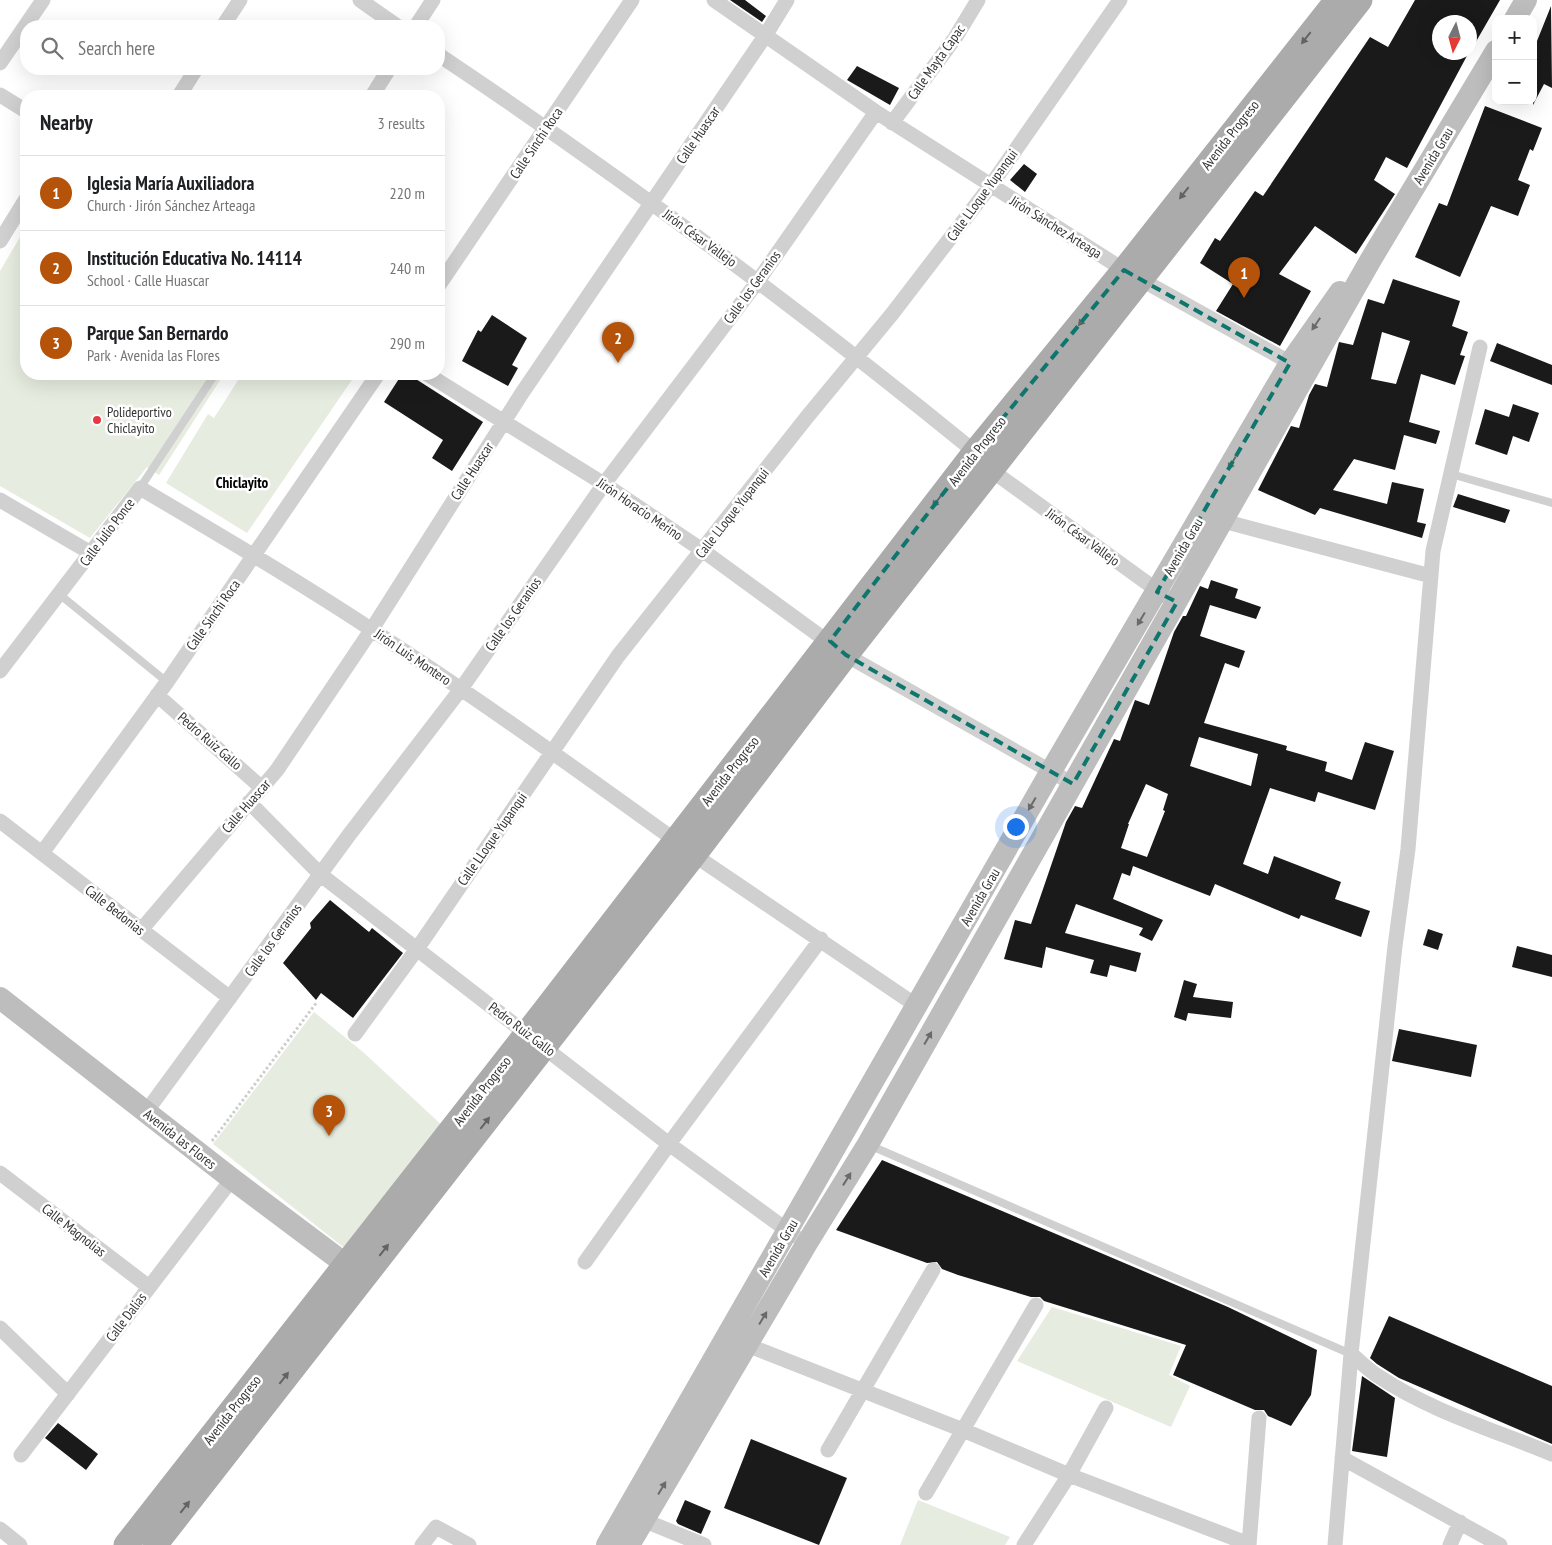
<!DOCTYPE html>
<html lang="en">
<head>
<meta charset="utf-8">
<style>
  :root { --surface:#fff; --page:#f6f6f6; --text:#202124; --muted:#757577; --line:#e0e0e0; --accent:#b45309 }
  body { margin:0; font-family:"PT Sans Narrow",sans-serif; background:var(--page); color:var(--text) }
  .controls { position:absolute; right:15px; top:15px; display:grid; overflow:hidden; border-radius:10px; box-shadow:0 5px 20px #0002 }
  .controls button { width:45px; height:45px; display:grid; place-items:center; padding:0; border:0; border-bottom:1px solid var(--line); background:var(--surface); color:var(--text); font:25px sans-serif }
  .compass { position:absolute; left:1432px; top:15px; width:45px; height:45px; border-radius:50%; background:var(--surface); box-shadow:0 5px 20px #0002; rotate:186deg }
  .you { position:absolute; left:1015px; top:826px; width:18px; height:18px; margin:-12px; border:4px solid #fff; border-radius:50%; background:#1a73e8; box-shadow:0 0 0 8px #1a73e833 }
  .badge { display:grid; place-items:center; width:32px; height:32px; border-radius:50%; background:var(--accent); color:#fff; font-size:16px; font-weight:700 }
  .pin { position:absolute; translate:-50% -41px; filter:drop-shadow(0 1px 2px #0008) }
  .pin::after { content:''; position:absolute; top:26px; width:18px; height:15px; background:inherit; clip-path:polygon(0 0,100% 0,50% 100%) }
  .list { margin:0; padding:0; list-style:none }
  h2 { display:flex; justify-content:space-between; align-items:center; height:65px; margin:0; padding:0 20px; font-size:21px }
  h2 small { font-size:16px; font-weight:400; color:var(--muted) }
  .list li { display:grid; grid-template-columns:32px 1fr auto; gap:15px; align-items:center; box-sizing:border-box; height:75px; padding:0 20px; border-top:1px solid var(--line) }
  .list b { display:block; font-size:19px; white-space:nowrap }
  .list p { margin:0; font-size:16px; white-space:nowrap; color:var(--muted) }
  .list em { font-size:16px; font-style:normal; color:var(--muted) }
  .icon { flex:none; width:28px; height:28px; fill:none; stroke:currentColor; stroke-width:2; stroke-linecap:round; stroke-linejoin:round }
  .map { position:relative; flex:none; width:1552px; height:1545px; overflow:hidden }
  .search { position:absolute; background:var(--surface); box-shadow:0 5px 20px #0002; left:20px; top:20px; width:425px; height:55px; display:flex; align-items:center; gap:12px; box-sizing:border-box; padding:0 18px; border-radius:20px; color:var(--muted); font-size:19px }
  .panel { position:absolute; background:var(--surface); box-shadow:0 5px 20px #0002; left:20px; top:90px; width:425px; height:290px; border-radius:20px }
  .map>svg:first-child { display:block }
  .green { fill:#e6ecdf }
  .building { fill:#1a1a1a; fill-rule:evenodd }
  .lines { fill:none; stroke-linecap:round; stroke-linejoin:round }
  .path { stroke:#cdcdcd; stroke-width:3; stroke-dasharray:2.5 2.5; stroke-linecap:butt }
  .lane { stroke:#d0d0d0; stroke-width:8 }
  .street { stroke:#d0d0d0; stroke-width:15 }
  .secondary { stroke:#bdbdbd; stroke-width:22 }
  .primary { stroke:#ababab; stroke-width:25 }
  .oneway { fill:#636363 }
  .oneway2 { fill:#6a6a6a }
  .marked { fill:none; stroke:#0f766e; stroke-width:4; stroke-dasharray:10 6; stroke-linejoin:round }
  .poi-dot { fill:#e63946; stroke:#fff; stroke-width:2 }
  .labels { text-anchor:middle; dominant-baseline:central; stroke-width:5; stroke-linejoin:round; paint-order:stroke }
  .street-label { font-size:14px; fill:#333; stroke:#fff }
  .poi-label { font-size:14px; fill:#333; stroke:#fff; text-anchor:start }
  .neighbourhood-label { font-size:15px; font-weight:bold; fill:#000; stroke:#fff }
</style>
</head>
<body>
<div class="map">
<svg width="1552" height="1545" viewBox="0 0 1552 1545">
  <rect width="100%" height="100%" fill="#fff"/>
  <path class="green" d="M26,227V374H224L159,475L147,467L90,538L0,486V271Z
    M242,374H356L247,533L166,483L208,414L214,418Z
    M314,1012L363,1052L445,1128L347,1250L213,1144Z
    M1052,1307L1181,1346L1169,1375L1190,1386L1171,1427L1017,1361Z
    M918,1500L1010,1537L1005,1545H900Z"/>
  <path class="building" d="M730,0H745L766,16L762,22Z
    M1415,0H1500L1470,52V22H1440V52H1469L1407,168L1386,157L1374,180L1395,194L1356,254L1315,226L1279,274L1311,291L1280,346L1216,311L1233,284L1200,263L1215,238L1220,241L1255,191L1263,196L1370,37L1388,47Z
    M1551,6L1552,88L1544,84L1533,105V51Z
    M857,66L899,88L890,105L847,80Z
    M1485,106L1542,128L1533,151L1530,149L1518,180L1530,185L1518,216L1491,206L1460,277L1415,257L1439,203L1447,206Z
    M1024,164L1037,174L1025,192L1010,180Z
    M1393,279L1460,301L1452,326L1468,332L1460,355L1465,356L1455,385L1421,374L1409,422L1440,431L1436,444L1404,435L1395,470L1354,459L1333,490L1387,504L1392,482L1424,489L1417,522L1426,524L1422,538L1320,508L1315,515L1258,490L1291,426L1299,428L1309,395L1315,384L1327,387L1339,342L1353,345L1368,299L1384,304ZM1382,332L1410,341L1396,384L1371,379Z
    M492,315L527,338L512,365L518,368L508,386L462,361L478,330L481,332Z
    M1497,343L1552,365V385L1490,361Z
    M402,374H408L483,422L452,471L432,458L443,440L384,402Z
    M1513,404L1539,413L1529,442L1513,436L1507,455L1475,444L1485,409L1509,417Z
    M1458,494L1510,510L1505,523L1453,507Z
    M1211,580L1238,589L1235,598L1261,607L1256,619L1210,605L1200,636L1245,651L1239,668L1225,663L1204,723L1287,746L1286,750L1327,762L1325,771L1352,780L1365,742L1394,751L1375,810L1318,792L1315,802L1270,788L1243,864L1268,874L1274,856L1341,882L1335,899L1370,911L1361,937L1301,915L1299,919L1215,884L1210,896L1133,866L1130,876L1122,873L1113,899L1163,920L1152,941L1139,935L1143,928L1076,904L1065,933L1141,953L1136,972L1110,965L1107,977L1090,973L1094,960L1046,947L1042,968L1004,959L1015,920L1031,924L1066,822L1075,806L1082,808L1114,739L1120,741L1135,700L1149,705L1174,632L1183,616H1186L1200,586L1208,589ZM1199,737L1258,754L1251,786L1190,766ZM1146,784L1168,794L1163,810L1165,811L1147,857L1121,848L1129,824H1128Z
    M330,900L369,932L372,928L403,953L353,1018L321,993L316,1000L283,963L311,928L310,923Z
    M1428,929L1443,934L1438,950L1423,945Z
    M1517,946L1552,955V977L1512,967Z
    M1184,980L1197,984L1193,997L1233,1002L1231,1018L1188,1013L1186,1021L1174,1017Z
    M1399,1029L1477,1045L1471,1077L1392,1061Z
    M882,1160L1228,1307L1317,1350L1311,1395L1291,1426L1268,1416L1264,1410H1255L1173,1375L1186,1345L1044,1301L1040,1297H1031L958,1275L942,1269L937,1262L927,1263L836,1230Z
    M1389,1316L1552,1386V1444L1399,1378L1377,1364L1370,1358Z
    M1362,1376L1395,1398L1387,1457L1352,1451Z
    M58,1423L98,1454L86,1470L45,1438Z
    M751,1439L847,1478L819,1545L724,1508Z
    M685,1500L711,1511L701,1534L678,1524L676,1521Z"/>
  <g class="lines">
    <path class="path" d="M212,1141L317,1002"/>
    <path class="lane" d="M1451,474L1552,503
      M140,488L215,374
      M59,594L167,682
      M869,1145L1351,1354"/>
    <path class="street" d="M360,0L397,26
      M714,0L876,112L1124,270L1298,367
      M223,26L240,0
      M416,26L433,0
      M439,55C624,179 802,311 975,452
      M0,63L43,0
      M0,95L26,111
      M179,96L196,69
      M372,96L389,69
      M892,123L955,38L978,0
      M0,241L26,199
      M439,285L632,0
      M427,374L604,484L702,550L846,655L1073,784
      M991,470L1165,596
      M0,500L91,553
      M1223,521L1431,576
      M0,671L140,488C218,534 296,580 372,630C476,697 576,769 676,841
      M157,695L262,788
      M249,802L321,875L669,1144L795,1236
      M0,821L230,998
      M42,853L167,682L378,374
      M694,855L917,1006
      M141,930L277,770L372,629L522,393L765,36L787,0
      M355,1034L417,949L618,656L807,417L892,314L991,185L1120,0
      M146,1112L349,835L461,689L604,484L758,281L876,112
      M0,1173L149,1287
      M585,1262L669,1144L821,939
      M0,1328L68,1394
      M747,1345L963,1430L1069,1475L1249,1544
      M1351,1354C1360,1361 1368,1370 1378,1376C1430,1411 1494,1430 1552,1454
      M828,1450L933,1270
      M21,1455L232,1179
      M1342,1458L1500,1545
      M926,1493L1036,1305
      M643,1520L704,1545
      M0,1529L20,1545
      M422,1545L436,1527L469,1545
      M1024,1545L1069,1475L1106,1408
      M1249,1545L1259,1418
      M1335,1545L1351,1354L1395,946L1408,849L1433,551L1480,347
      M1450,1545L1460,1522"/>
    <path class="secondary" d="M1515,19L1526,0
      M0,998L232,1179L360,1275
      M607,1545L1051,771L1290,363L1340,292
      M629,1545L807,1243L868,1144L1370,261L1496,51"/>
    <path class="primary" d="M126,1545L545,1010L975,452L1124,270L1337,0
      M155,1545L694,855L846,655L1360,0"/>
  </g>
  <defs><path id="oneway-solid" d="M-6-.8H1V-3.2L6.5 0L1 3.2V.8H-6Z" transform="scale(1.25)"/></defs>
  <g class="oneway">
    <use href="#oneway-solid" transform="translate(1306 38) rotate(128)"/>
    <use href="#oneway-solid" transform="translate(1184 193) rotate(128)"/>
    <use href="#oneway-solid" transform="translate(1083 320) rotate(129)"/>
    <use href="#oneway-solid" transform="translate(937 501) rotate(127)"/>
    <use href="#oneway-solid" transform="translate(485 1123) rotate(-52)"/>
    <use href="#oneway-solid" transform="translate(384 1250) rotate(-52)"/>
    <use href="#oneway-solid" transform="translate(284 1378) rotate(-52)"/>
    <use href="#oneway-solid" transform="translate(185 1507) rotate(-52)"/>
  </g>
  <g class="oneway2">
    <use href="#oneway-solid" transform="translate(1316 324) rotate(124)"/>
    <use href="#oneway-solid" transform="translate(1232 463) rotate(120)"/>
    <use href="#oneway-solid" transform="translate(1141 619) rotate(121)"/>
    <use href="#oneway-solid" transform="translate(1032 804) rotate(120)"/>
    <use href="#oneway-solid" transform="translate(928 1038) rotate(-60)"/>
    <use href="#oneway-solid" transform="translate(847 1179) rotate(-58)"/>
    <use href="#oneway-solid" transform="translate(763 1318) rotate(-59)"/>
    <use href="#oneway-solid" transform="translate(662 1488) rotate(-59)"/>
  </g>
  <path class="marked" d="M1124,270L1290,363L1157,592L1177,602L1073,784L846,655L830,641L975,452Z"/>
  <circle class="poi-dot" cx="97" cy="420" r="5"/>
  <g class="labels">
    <g class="street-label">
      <text transform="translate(936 62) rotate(-55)">Calle Mayta Capac</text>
      <text transform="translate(698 135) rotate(-56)">Calle Huascar</text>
      <text transform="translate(1230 135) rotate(-52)">Avenida Progreso</text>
      <text transform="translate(536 143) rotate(-56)">Calle Sinchi Roca</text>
      <text transform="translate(1433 156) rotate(-59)">Avenida Grau</text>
      <text transform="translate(982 195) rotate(-54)">Calle LLoque Yupanqui</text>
      <text transform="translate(1056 227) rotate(32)">Jirón Sánchez Arteaga</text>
      <text transform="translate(700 238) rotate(36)">Jirón César Vallejo</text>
      <text transform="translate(752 287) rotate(-54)">Calle los Geranios</text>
      <text transform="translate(977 451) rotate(-52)">Avenida Progreso</text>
      <text transform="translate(472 471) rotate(-57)">Calle Huascar</text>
      <text transform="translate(640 509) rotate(34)">Jirón Horacio Merino</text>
      <text transform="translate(732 513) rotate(-52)">Calle LLoque Yupanqui</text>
      <text transform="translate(107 532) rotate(-53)">Calle Julio Ponce</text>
      <text transform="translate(1083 537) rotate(36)">Jirón César Vallejo</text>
      <text transform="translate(1183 547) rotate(-60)">Avenida Grau</text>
      <text transform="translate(513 614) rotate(-55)">Calle los Geranios</text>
      <text transform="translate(213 615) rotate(-55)">Calle Sinchi Roca</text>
      <text transform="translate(413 657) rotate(34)">Jirón Luis Montero</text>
      <text transform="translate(210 741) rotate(41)">Pedro Ruiz Gallo</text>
      <text transform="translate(730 771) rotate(-52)">Avenida Progreso</text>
      <text transform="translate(246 806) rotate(-49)">Calle Huascar</text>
      <text transform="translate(492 839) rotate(-55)">Calle LLoque Yupanqui</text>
      <text transform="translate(980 897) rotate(-60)">Avenida Grau</text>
      <text transform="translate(115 910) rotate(38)">Calle Bedonias</text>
      <text transform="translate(273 940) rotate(-54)">Calle los Geranios</text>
      <text transform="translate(522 1029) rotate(37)">Pedro Ruiz Gallo</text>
      <text transform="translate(482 1091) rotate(-52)">Avenida Progreso</text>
      <text transform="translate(180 1139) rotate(38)">Avenida las Flores</text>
      <text transform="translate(74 1230) rotate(38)">Calle Magnolias</text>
      <text transform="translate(778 1248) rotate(-60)">Avenida Grau</text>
      <text transform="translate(126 1317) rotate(-53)">Calle Dalias</text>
      <text transform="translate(232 1410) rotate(-52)">Avenida Progreso</text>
    </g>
    <g class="poi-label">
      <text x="107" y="412">Polideportivo<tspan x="107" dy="16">Chiclayito</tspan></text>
    </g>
    <g class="neighbourhood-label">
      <text x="242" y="482">Chiclayito</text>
    </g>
  </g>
</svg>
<div class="controls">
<button>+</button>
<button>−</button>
</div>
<svg class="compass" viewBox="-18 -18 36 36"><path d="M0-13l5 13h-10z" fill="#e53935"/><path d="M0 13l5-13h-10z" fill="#757577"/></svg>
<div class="you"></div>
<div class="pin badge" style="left:1244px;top:298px">1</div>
<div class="pin badge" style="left:618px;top:363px">2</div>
<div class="pin badge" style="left:329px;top:1136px">3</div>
<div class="search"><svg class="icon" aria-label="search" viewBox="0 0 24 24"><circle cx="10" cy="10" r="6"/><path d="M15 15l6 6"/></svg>Search here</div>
<section class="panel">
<h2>Nearby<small>3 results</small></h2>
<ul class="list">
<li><span class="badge">1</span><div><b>Iglesia María Auxiliadora</b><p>Church · Jirón Sánchez Arteaga</p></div><em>220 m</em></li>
<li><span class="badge">2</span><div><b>Institución Educativa No. 14114</b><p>School · Calle Huascar</p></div><em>240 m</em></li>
<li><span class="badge">3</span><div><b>Parque San Bernardo</b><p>Park · Avenida las Flores</p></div><em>290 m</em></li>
</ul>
</section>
</div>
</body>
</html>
